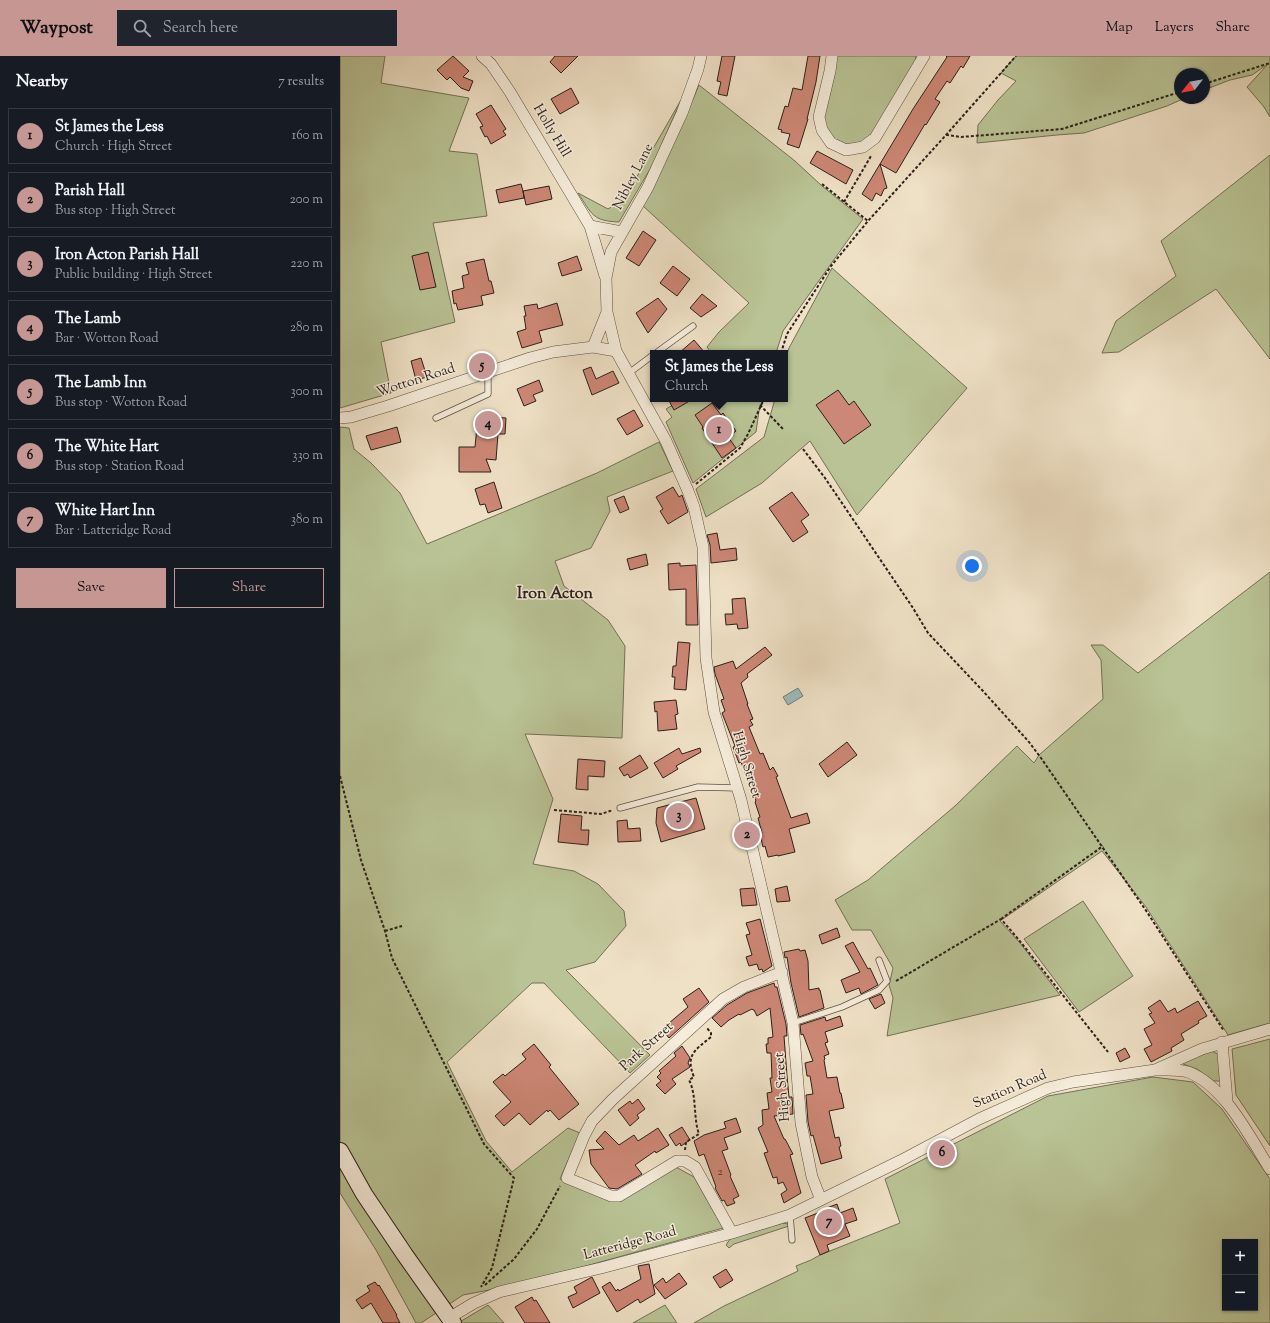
<!DOCTYPE html>
<html lang="en">
<head>
<meta charset="utf-8">
<style>
  :root { --surface:#171b24; --page:#20242c; --text:#f1f3f6; --muted:#9ea1a6; --line:#363941; --accent:#c59692 }
  body { margin:0; font-family:"Sorts Mill Goudy",serif; background:var(--page); color:var(--text) }
  .controls { position:absolute; right:12px; bottom:12px; display:grid; overflow:hidden; border-radius:0px; box-shadow:0 1px 3px #0004 }
  .controls button { width:36px; height:36px; display:grid; place-items:center; padding:0; border:0; border-bottom:1px solid var(--line); background:var(--surface); color:var(--text); font:20px sans-serif }
  .compass { position:absolute; left:834px; top:12px; width:36px; height:36px; border-radius:50%; background:var(--surface); box-shadow:0 1px 3px #0004; rotate:239deg }
  .you { position:absolute; left:632px; top:510px; width:14px; height:14px; margin:-10px; border:3px solid #fff; border-radius:50%; background:#1a73e8; box-shadow:0 0 0 6px #1a73e833 }
  .badge { display:grid; place-items:center; width:26px; height:26px; border-radius:50%; background:var(--accent); color:#111; font-size:13px; font-weight:700 }
  .pin { position:absolute; translate:-50% -50%; border:2px solid #fff; box-shadow:0 1px 4px #0006 }
  .popup { position:absolute; left:310px; top:294px; width:138px; height:52px; box-sizing:border-box; display:grid; place-content:center; border-radius:0px; background:var(--surface); filter:drop-shadow(0 1px 3px #0005); font-size:13px; white-space:nowrap; color:var(--muted) }
  .popup b { font-size:15px; color:var(--text) }
  .popup::after { content:''; position:absolute; left:50%; top:100%; margin-left:-8px; border:8px solid transparent; border-top-color:var(--surface) }
  .list { margin:0; padding:0; list-style:none }
  h2 { display:flex; justify-content:space-between; align-items:center; height:52px; margin:0; padding:0 16px; font-size:17px }
  h2 small { font-size:13px; font-weight:400; color:var(--muted) }
  .list li { display:grid; grid-template-columns:26px 1fr auto; gap:12px; align-items:center; box-sizing:border-box; height:56px; margin:0 8px 8px; padding:0 8px; border:1px solid var(--line); border-radius:0px }
  .list b { display:block; font-size:15px; white-space:nowrap }
  .list p { margin:0; font-size:13px; white-space:nowrap; color:var(--muted) }
  .list em { font-size:13px; font-style:normal; color:var(--muted) }
  .actions { display:flex; gap:8px; padding:12px 16px }
  .actions a { flex:1; padding:9px 0; border:1px solid var(--accent); border-radius:0px; text-align:center; font-size:14px; color:var(--accent) }
  .actions .main { background:var(--accent); color:#111 }
  .icon { flex:none; width:22px; height:22px; fill:none; stroke:currentColor; stroke-width:2; stroke-linecap:round; stroke-linejoin:round }
  .map { position:relative; flex:none; width:930px; height:1267px; overflow:hidden }
  header { display:flex; align-items:center; gap:24px; box-sizing:border-box; height:56px; padding:0 20px; background:var(--accent); color:#111 }
  header strong { font-size:19px }
  nav { display:flex; gap:22px; margin-inline-start:auto; font-size:14px }
  .search { width:280px; height:36px; background:var(--page); display:flex; align-items:center; gap:10px; box-sizing:border-box; padding:0 14px; border-radius:0px; color:var(--muted); font-size:15px }
  main { display:flex }
  aside { flex:1; background:var(--surface) }
  .map>svg:first-child { display:block }
  .green { fill:#b9c395; stroke:#727157; fill-rule:evenodd }
  .water { fill:#9cbcbd; stroke:#6f7d7b }
  .building { fill:#cd8776; stroke:#2b1f19 }
  .lines { fill:none; stroke-linecap:round; stroke-linejoin:round }
  .lane-casing { stroke:#5c5044; stroke-width:7 }
  .street-casing { stroke:#5c5044; stroke-width:12 }
  .secondary-casing { stroke:#2b1f19; stroke-width:18 }
  .path { stroke:#2b1f19; stroke-width:2; stroke-dasharray:3 2; stroke-linecap:butt }
  .lane { stroke:#f5ecda; stroke-width:5.5 }
  .street { stroke:#f5ecda; stroke-width:11 }
  .secondary { stroke:#f5ecda; stroke-width:16 }
  .labels { text-anchor:middle; dominant-baseline:central; stroke-width:3; stroke-linejoin:round; paint-order:stroke }
  .number-label { font-size:12px; fill:#543930 }
  .street-label { font-size:14px; fill:#2b1f19; stroke:#f5ecda }
  .quarter-label { font-size:16px; font-weight:bold; fill:#2b1f19; stroke:#f5ecda }
</style>
</head>
<body>
<header>
<strong>Waypost</strong>
<div class="search"><svg class="icon" aria-label="search" viewBox="0 0 24 24"><circle cx="10" cy="10" r="6"/><path d="M15 15l6 6"/></svg>Search here</div>
<nav><a>Map</a><a>Layers</a><a>Share</a></nav>
</header>
<main>
<aside>
<h2>Nearby<small>7 results</small></h2>
<ul class="list">
<li><span class="badge">1</span><div><b>St James the Less</b><p>Church · High Street</p></div><em>160 m</em></li>
<li><span class="badge">2</span><div><b>Parish Hall</b><p>Bus stop · High Street</p></div><em>200 m</em></li>
<li><span class="badge">3</span><div><b>Iron Acton Parish Hall</b><p>Public building · High Street</p></div><em>220 m</em></li>
<li><span class="badge">4</span><div><b>The Lamb</b><p>Bar · Wotton Road</p></div><em>280 m</em></li>
<li><span class="badge">5</span><div><b>The Lamb Inn</b><p>Bus stop · Wotton Road</p></div><em>300 m</em></li>
<li><span class="badge">6</span><div><b>The White Hart</b><p>Bus stop · Station Road</p></div><em>330 m</em></li>
<li><span class="badge">7</span><div><b>White Hart Inn</b><p>Bar · Latteridge Road</p></div><em>380 m</em></li>
</ul>
<div class="actions"><a class="main">Save</a><a>Share</a></div>
</aside>
<div class="map">
<svg width="930" height="1267" viewBox="0 0 930 1267">
  <rect width="100%" height="100%" fill="#efe1c6"/>
  <filter id="stains"><feTurbulence type="fractalNoise" baseFrequency=".005" numOctaves="4"/><feColorMatrix values="0 0 0 0 .2 0 0 0 0 .09 0 0 0 0 .02 0 0 0 .5 -.17"/></filter>
  <radialGradient id="worn" r=".72"><stop offset=".6" stop-color="#630" stop-opacity="0"/><stop offset="1" stop-color="#630" stop-opacity=".3"/></radialGradient>
  <path class="green" d="M0,0H45L41,27L129,42L109,95L137,98L147,160L93,167L115,266L41,286L51,337L0,352Z
    M496,0H576L575,6L531,81L516,90L500,88L490,80L484,70V54Z
    M676,0H930V61L924,51L907,31L928,8L912,19L890,24L864,34V18H840V42H845L827,50L744,77L717,79L637,87L638,69L658,44L676,25L661,17Z
    M359,29L455,105L482,130L523,163L443,275L436,297H371L367,291L379,276L409,247L303,150L346,60Z
    M341,44L313,108L279,166C252,165 252,158 238,137L268,153L284,143Z
    M930,99V303L876,233L779,296L762,297L776,265L836,220L821,185Z
    M492,212L627,332L517,459L470,385L422,427L366,461L356,433L424,381L435,343H445V305L449,292Z
    M343,343H423L419,355L416,376L353,427L326,366L332,361L326,353Z
    M0,371L9,372L14,393L31,407L60,437L87,488L257,417L319,386L333,415L267,441L270,455L251,492L215,505L224,530L268,564L285,590L282,682L185,678L213,743L193,808L234,815L258,828L284,855L286,870L255,906L226,914L310,999L290,1017L204,927H192L107,1006L146,1085L172,1116L228,1072L240,1077L220,1123L270,1145L336,1111L354,1121L383,1172L235,1213L149,1234L123,1239L81,1267H76L36,1194L0,1137Z
    M930,516V967L888,979L806,851L762,795L660,865L680,887L720,939L547,980L553,942L549,929L553,912L531,874H512L495,844L528,824L615,750L677,690L694,707L699,699L763,643L761,604L751,589H763L798,617Z
    M743,845L793,920L739,956L684,883Z
    M930,983V1090L896,1039L892,993Z
    M872,995L879,999L880,1025H874L857,1013L843,1008V1006Z
    M813,1021L853,1026L882,1053L930,1123V1267H354L384,1250L458,1215L456,1210L471,1204L480,1199L560,1167L545,1123L708,1040ZM885,1186H915V1252H885Z
    M443,1167L448,1168L449,1170L394,1188L389,1192L386,1189L390,1183Z
    M148,1249L164,1267H118Z
    M325,1249L337,1267H293Z"/>
  <path class="water" d="M458,632L463,640L448,649L443,641Z"/>
  <path class="building" d="M113,0L129,15L123,21L133,25L129,35L121,32L110,21L107,24L97,14Z
    M215,0H238L221,17L210,6Z
    M382,0H395L387,40L378,38L381,26L377,25Z
    M468,0H480L476,26L467,63H468L459,92L447,88L450,78L441,76L442,74L438,73L445,50L448,51L453,32L462,34Z
    M606,0H630L623,12L621,10L610,27L607,25L595,43L600,46L586,69L585,68L556,117L540,108L547,132L544,133L541,140L536,137L532,145L522,138L573,53L607,1Z
    M231,32L239,47L220,58L211,43Z
    M151,49L166,73L163,75L166,79L151,88L147,80L145,81L140,71L143,70L136,58Z
    M477,95L513,114L506,128L470,107Z
    M181,128L183,135L209,130L212,143L186,149L183,135L184,142L159,147L156,134Z
    M303,175L316,184L299,210L286,202Z
    M88,196L96,231L80,234L72,200Z
    M237,200L242,214L222,220L218,207Z
    M144,203L149,225H151L154,237L141,240L143,249L118,254L116,247L114,248L112,235L124,232L122,220L129,218L126,207Z
    M333,210L350,223L337,240L320,227Z
    M362,238L377,250L361,261L350,252Z
    M318,242L327,253L308,277L296,257Z
    M217,247L223,269L199,275L202,286L182,292L177,276L186,273L184,260H186L184,250L197,248L198,253Z
    M354,284L365,297H339Z
    M81,302L87,321L76,324L71,305Z
    M251,311L256,323L273,315L279,327L252,339L243,314Z
    M199,324L203,335L193,339L196,345L184,350L177,333Z
    M498,334L509,349L514,345L531,369L504,388L476,349Z
    M328,343H353L334,354Z
    M372,347L381,359L383,357L396,375L388,381L396,392L382,402L362,372L363,371L355,359Z
    M294,354L303,370L287,379L277,363Z
    M138,360L166,362L165,378H158L156,404L146,403L151,416H119V391H135Z
    M57,371L61,386L31,394L26,380Z
    M154,426L162,452L148,457L145,448L140,449L135,433Z
    M333,431L339,441L342,439L348,456L328,468L320,455L323,453L316,441Z
    M452,436L469,459L461,465L468,476L453,486L429,452Z
    M284,440L289,453L280,457L274,444Z
    M377,477L380,494L396,492L397,504L371,507L370,489L367,479Z
    M306,498L308,509L290,514L287,503Z
    M340,507V510L356,509L358,569H346V533L329,534L328,508Z
    M405,542L408,572L398,573L397,568L386,569L385,558H393L392,543Z
    M338,586L350,587L346,634L334,633L335,621H332L333,610H336Z
    M425,591L432,599L407,618L408,621L401,627L408,648H407L413,663L410,664L413,669L409,671L420,698L423,697L430,714L433,711L438,720L436,721L451,762L467,757L470,767L449,773L455,796L438,800V799L428,801L425,790L423,791L420,778L422,777L418,762L420,761L415,746L416,745L401,706L399,707L393,691L395,690L382,657L385,655L381,644L384,643L375,618L374,611L393,605L396,613Z
    M336,644L338,658L335,659L337,673L318,675L317,655L315,656L314,646Z
    M507,686L517,699L488,721L479,708Z
    M339,692L342,698L360,692L361,696L336,710L338,713L323,722L314,707Z
    M300,699L308,712L290,722L288,718L284,720L279,712Z
    M238,703L265,705L264,721L248,720V734L236,733Z
    M356,742L365,773L321,786L316,767L317,752Z
    M221,758L242,760L241,774H249L248,789L218,786Z
    M287,764L288,773L300,772L301,785L278,786L277,765Z
    M447,830L450,845L437,846L435,833Z
    M414,832L417,849L402,850L400,833Z
    M420,863L432,910L423,916L422,913L419,914L417,908L409,910L406,901L412,899L406,879L410,878L406,867Z
    M497,872L500,881L482,888L479,879Z
    M513,886L528,913L530,912L538,929L521,938L519,932L506,937L501,924L520,916L505,890Z
    M459,893L460,895L465,894L468,905L469,934L479,932V934H480L484,952L459,961L451,927L447,901L445,902L444,896Z
    M434,927L435,931H437L446,968L447,980H444L447,1020L449,1041H452L453,1058L434,1060L444,1083H445L453,1098L450,1099L461,1137L444,1147L441,1138L447,1134L443,1126L438,1128L437,1121L433,1122L424,1097L428,1096L418,1072L423,1069L422,1054L429,1053L427,1037L432,1036L430,1022H432L431,997H427L426,988H428V982L433,981L430,952L417,960L414,954H413L412,953L400,959L399,958L389,964L381,971L372,962L387,949L407,937Z
    M359,932L369,946L329,982L322,973L348,951L343,943Z
    M541,938L545,947L535,953L529,943Z
    M820,944L828,956L835,952L837,957L858,945L867,960L858,965L859,967L841,978L844,984L831,992L832,995L811,1006L804,993L812,989L804,973L815,967L809,958L812,957L808,952Z
    M500,960L503,970L485,976L488,986L485,987L489,998L484,1000L485,1003L484,1004L487,1022L497,1021L500,1037H501L504,1052L489,1055L495,1082L499,1081L501,1090L499,1091L502,1102L481,1108L473,1079L471,1080L468,1066L466,1039L473,1038L470,1020H467L465,1007L473,1005L463,978L461,979L460,969L485,961L486,965Z
    M194,988L211,1009L209,1011L239,1048L219,1064L210,1054L208,1056L207,1054L190,1069L179,1057L164,1070L155,1060L171,1046L153,1026L163,1018L165,1020L186,1003L182,998Z
    M342,990L350,1002L348,1007L350,1011L332,1023L336,1028L325,1038L316,1029L321,1025L317,1021L321,1017L319,1015L336,1000L334,997Z
    M785,992L790,1001L780,1006L776,997Z
    M298,1043L305,1053L297,1059L299,1062L290,1070L278,1054L290,1045L292,1048Z
    M396,1062L401,1076L384,1082L388,1093L382,1095L391,1119L390,1120L399,1140L393,1143L395,1147L387,1150L384,1144L382,1145L375,1132L376,1131L364,1098L359,1100L354,1085L364,1079L386,1072L384,1066Z
    M342,1071L350,1084L341,1090L340,1087L336,1090L329,1079Z
    M318,1072L329,1089L316,1097L315,1095L295,1109L302,1118L299,1120L277,1133L269,1132L251,1108L249,1094L264,1093L256,1085L265,1075L279,1089L294,1079L298,1085Z
    M497,1148L500,1157L513,1152L517,1164L505,1168L510,1180L487,1189L489,1195L480,1199L465,1162L488,1153L487,1152Z
    M309,1208L315,1238L300,1247L298,1243L277,1256L262,1231L270,1226L276,1235L278,1233L279,1235L301,1223L298,1210Z
    M386,1213L393,1224L380,1232L373,1221Z
    M339,1217L347,1228L325,1243L314,1229L323,1222L326,1227Z
    M252,1221L260,1237L233,1252L228,1241L237,1237L234,1231Z
    M35,1226L38,1230L39,1229L57,1259H56L60,1267H43L31,1247L22,1253L16,1244L30,1235L27,1230Z
    M192,1241L194,1245L196,1244L210,1267H185L175,1251Z"/>
  <g class="lines">
    <g class="lane-casing">
      <path id="lane" d="M316,297L353,270
        M289,317L313,299
        M96,362L148,338V317
        M280,752L358,731L398,732
        M453,967L502,951L539,934L547,925L539,904
        M450,1159L452,1184"/>
    </g>
    <g class="street-casing">
      <path id="street" d="M142,0L151,8L170,36L250,170L265,220
        M361,0L358,13L342,57L308,131L271,196L266,222L267,256L276,295L326,385L348,435L354,451L363,491L366,602L374,656L401,744L453,967L461,1067L472,1121L481,1144
        M492,0L490,15L479,61L482,74L491,87L506,94L523,91L535,82L584,0
        M250,170L282,176
        M253,291L267,256
        M0,362L11,361L48,350L190,302L213,296L253,291L276,295
        M882,986L887,1045
        M818,1014C827,1014 840,1013 848,1016C885,1030 909,1080 930,1113
        M392,1177L355,1111L345,1105H337L279,1140H271L227,1122L244,1080L252,1065L273,1043L383,943L404,931L442,916
        M109,1262L134,1247L159,1236L261,1212L392,1177L450,1159L560,1105L639,1063L708,1032L733,1026L815,1014L862,993L930,973"/>
    </g>
    <g class="secondary-casing">
      <path id="secondary" d="M0,1095L24,1138L65,1199L113,1267"/>
    </g>
    <path class="path" d="M864,28L930,7
      M606,79H608L621,81L722,73L840,36
      M482,128L528,165
      M504,146L531,100
      M441,297L447,278L491,210L528,165L606,79L676,0
      M420,349L443,373
      M463,393L485,422L573,552L588,577L643,635L689,686L701,702L807,856L884,975
      M356,428L400,392L408,378L424,343
      M0,720L21,804L45,875L52,902L144,1088L174,1122L152,1212L141,1231
      M214,754L261,758L273,754
      M661,863L763,790
      M45,875L62,870
      M556,925L661,863L679,884L768,996
      M345,1094L346,1086L359,1078C353,1062 357,1039 349,1024L354,1021C345,999 355,994 371,981V977L367,972
      M145,1229L174,1203L197,1173L220,1130"/>
    <use href="#lane" class="lane"/>
    <use href="#street" class="street"/>
    <use href="#secondary" class="secondary"/>
  </g>
  <g class="labels">
    <g class="number-label">
      <text x="380" y="1116">2</text>
    </g>
    <g class="street-label">
      <text transform="translate(211 75) rotate(59)">Holly Hill</text>
      <text transform="translate(294 121) rotate(-63)">Nibley Lane</text>
      <text transform="translate(76 325) rotate(-18)">Wotton Road</text>
      <text transform="translate(406 709) rotate(73)">High Street</text>
      <text transform="translate(307 991) rotate(-42)">Park Street</text>
      <text transform="translate(443 1031) rotate(-95)">High Street</text>
      <text transform="translate(670 1034) rotate(-23)">Station Road</text>
      <text transform="translate(290 1188) rotate(-15)">Latteridge Road</text>
    </g>
    <g class="quarter-label">
      <text x="215" y="538">Iron Acton</text>
    </g>
  </g>
  <rect width="100%" height="100%" filter="url(#stains)"/>
  <rect width="100%" height="100%" fill="url(#worn)"/>
</svg>
<div class="controls">
<button>+</button>
<button>−</button>
</div>
<svg class="compass" viewBox="-18 -18 36 36"><path d="M0-13l5 13h-10z" fill="#e53935"/><path d="M0 13l5-13h-10z" fill="#9ea1a6"/></svg>
<div class="you"></div>
<div class="pin badge" style="left:379px;top:374px">1</div>
<div class="popup"><b>St James the Less</b>Church</div>
<div class="pin badge" style="left:407px;top:779px">2</div>
<div class="pin badge" style="left:339px;top:760px">3</div>
<div class="pin badge" style="left:148px;top:368px">4</div>
<div class="pin badge" style="left:142px;top:310px">5</div>
<div class="pin badge" style="left:602px;top:1097px">6</div>
<div class="pin badge" style="left:489px;top:1166px">7</div>
</div>
</main>
</body>
</html>
